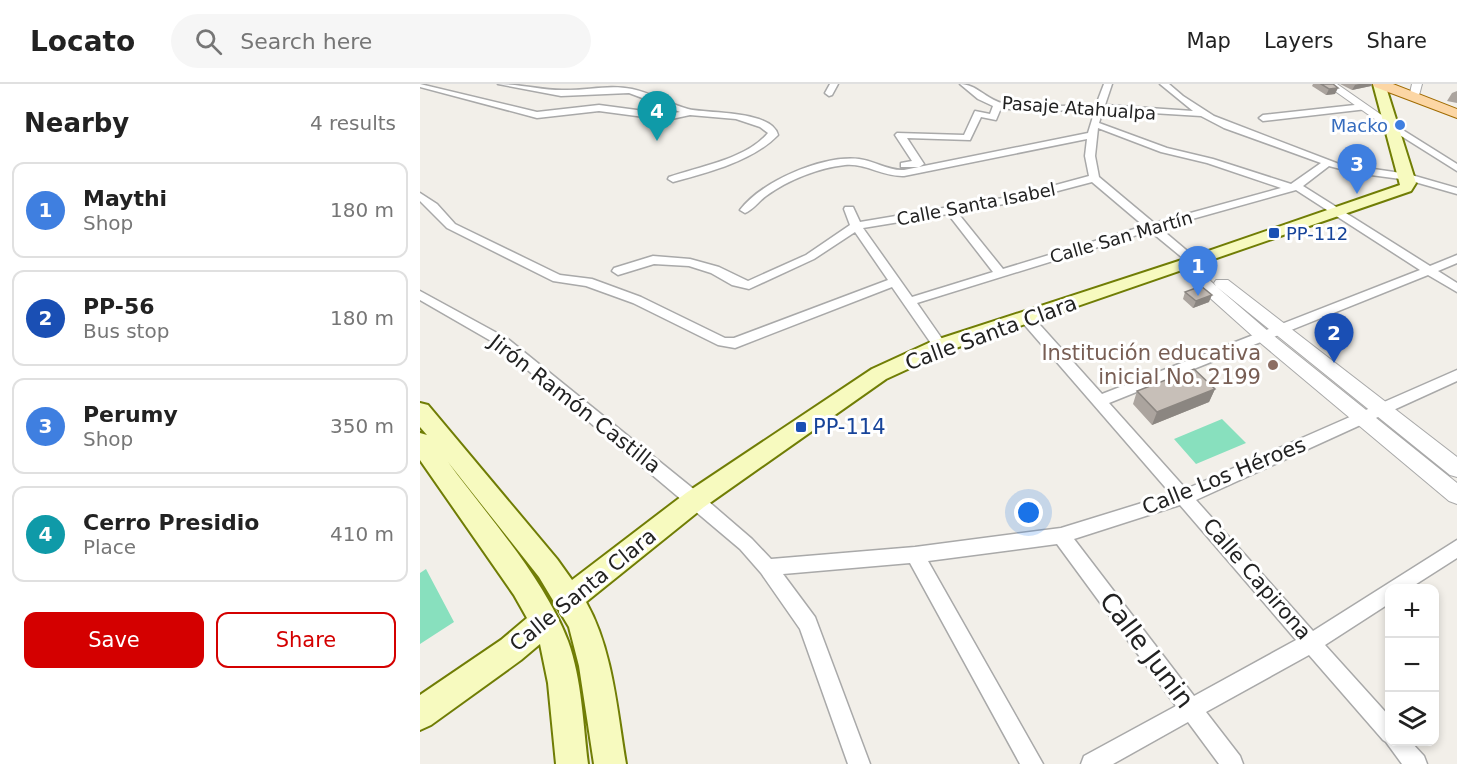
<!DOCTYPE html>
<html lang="en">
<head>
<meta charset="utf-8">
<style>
  :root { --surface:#fff; --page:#f6f6f6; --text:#222; --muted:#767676; --line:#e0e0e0; --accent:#d40000 }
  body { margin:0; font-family:"DejaVu Sans",sans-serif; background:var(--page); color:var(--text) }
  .controls { position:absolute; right:18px; bottom:18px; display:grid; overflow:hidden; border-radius:12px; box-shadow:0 3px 9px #0003 }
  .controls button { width:54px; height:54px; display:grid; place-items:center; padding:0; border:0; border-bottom:2px solid var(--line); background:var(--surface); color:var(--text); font:30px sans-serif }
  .you { position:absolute; left:609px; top:429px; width:21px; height:21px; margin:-15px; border:4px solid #fff; border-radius:50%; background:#1a73e8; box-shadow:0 0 0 9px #1a73e833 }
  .badge { display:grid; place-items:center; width:39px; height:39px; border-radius:50%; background:var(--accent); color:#fff; font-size:20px; font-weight:700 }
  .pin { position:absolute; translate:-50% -50px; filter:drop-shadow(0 2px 3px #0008) }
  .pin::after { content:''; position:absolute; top:32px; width:21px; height:18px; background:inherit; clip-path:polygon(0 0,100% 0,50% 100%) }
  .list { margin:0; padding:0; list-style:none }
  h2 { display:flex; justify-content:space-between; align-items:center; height:78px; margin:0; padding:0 24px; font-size:26px }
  h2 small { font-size:20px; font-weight:400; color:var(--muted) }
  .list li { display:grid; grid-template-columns:39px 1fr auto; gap:18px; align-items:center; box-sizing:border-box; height:96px; margin:0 12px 12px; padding:0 12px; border:2px solid var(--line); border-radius:12px }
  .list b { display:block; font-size:22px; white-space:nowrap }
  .list p { margin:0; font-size:20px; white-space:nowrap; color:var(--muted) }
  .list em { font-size:20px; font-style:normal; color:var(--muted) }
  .actions { display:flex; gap:12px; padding:18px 24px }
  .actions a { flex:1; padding:14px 0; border:2px solid var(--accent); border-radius:12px; text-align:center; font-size:21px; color:var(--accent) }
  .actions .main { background:var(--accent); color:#fff }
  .icon { flex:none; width:33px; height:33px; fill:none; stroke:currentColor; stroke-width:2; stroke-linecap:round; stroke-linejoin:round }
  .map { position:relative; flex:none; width:1037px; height:680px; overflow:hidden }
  header { display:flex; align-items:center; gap:36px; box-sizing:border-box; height:84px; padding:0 30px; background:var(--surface); border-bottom:2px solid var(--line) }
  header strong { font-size:28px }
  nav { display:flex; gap:33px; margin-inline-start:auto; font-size:21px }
  .search { width:420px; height:54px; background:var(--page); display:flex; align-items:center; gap:15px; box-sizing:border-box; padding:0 21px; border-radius:33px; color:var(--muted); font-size:22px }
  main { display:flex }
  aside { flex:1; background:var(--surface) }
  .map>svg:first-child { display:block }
  .pitch { fill:#88e0be }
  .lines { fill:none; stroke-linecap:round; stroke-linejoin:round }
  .minor-casing { stroke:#a9a9a9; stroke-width:3 }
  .tertiary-casing { stroke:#a9a9a9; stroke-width:2 }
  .secondary-casing { stroke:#707d05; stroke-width:4 }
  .primary-casing { stroke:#a06b00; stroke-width:2 }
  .minor { fill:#fff; fill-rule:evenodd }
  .tertiary { fill:#fff; fill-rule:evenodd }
  .secondary { fill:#f7fabf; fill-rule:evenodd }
  .primary { fill:#fcd6a4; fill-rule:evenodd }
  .wall { fill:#aba49e }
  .shaded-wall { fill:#8b8681 }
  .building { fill:#c7bfb8; stroke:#8b8681; stroke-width:1.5 }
  .shop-dot { fill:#3f7fe0; stroke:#fff; stroke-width:2 }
  .transit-dot { fill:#1a4fb4; stroke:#fff; stroke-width:2 }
  .education-dot { fill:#8d6e63; stroke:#fff; stroke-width:2 }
  .labels { text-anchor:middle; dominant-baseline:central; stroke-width:6; stroke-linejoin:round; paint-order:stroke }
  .far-street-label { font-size:18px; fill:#222; stroke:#fff }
  .far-shop-label { font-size:18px; fill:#366cbe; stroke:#fff; text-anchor:end }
  .far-transit-label { font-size:18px; fill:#164399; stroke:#fff; text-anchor:start }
  .street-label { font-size:21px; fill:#222; stroke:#fff }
  .education-label { font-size:21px; fill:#785e54; stroke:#fff; text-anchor:end }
  .transit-label { font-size:21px; fill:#164399; stroke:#fff; text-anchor:start }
  .near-street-label { font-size:26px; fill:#222; stroke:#fff }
</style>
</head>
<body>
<header>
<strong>Locato</strong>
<div class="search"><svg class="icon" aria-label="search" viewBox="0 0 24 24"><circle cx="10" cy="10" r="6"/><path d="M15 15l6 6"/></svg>Search here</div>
<nav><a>Map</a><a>Layers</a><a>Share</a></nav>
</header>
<main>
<aside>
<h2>Nearby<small>4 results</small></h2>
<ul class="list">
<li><span class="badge" style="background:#3f7fe0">1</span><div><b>Maythi</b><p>Shop</p></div><em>180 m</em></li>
<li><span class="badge" style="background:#1a4fb4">2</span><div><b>PP-56</b><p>Bus stop</p></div><em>180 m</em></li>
<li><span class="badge" style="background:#3f7fe0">3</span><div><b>Perumy</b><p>Shop</p></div><em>350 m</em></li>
<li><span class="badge" style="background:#0f9aa8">4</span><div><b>Cerro Presidio</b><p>Place</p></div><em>410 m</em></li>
</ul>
<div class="actions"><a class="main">Save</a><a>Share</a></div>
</aside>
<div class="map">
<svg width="1037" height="680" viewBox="0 0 1037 680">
  <rect width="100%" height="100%" fill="#f2efe9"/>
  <path class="pitch" d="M802,335L826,359L776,380L754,355Z
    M6,485L34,538L0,560V489Z"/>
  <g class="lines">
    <g class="minor-casing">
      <path id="minor" d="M0,0L117,28L179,21L247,30L260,28L209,9L141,12L78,0C100,0 121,6 142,6C165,7 189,0 212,5C231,9 249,20 268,25C288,30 352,26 358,51C333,77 287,89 253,98L248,95L249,93C281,82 326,75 348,49L340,43L316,35L270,31L247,36L179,27L117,34L0,3Z
        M410,0H418L412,11L409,12L405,9Z
        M540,0C556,0 566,15 582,19C613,25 645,21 676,21L684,0H692L685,21L773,27L740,0H749L763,12L794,32L919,80L988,90L1037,104V110L988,96L936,89L909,82L883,102L1010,182L1037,171V179L1018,187L1037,199V208L1008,191L689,319L766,405L1037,286V297L776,416L893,547L1037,456V474L990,504H970V519L905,561L970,633V658H991L1004,672L1007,680H982L966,658L963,656L889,571L786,628L820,672L823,680H799L768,638L693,680H661L664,672L756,622L637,460L508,477L623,680H600L490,479L363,490L395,533L450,680H428L380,545L341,489L320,465L78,261L0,216V207L88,255L281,411L332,455L351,475L495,463L641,444L751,410L602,238L601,235L602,232H612L682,310L1000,186L876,106L740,144L778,176V180H770L730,147L497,219L527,262L520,267L515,265L472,203L315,264L298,261L213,219L166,202L133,197L27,144L0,117V109L17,120L35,140L140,191L172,195L221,213L305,254H314L468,196L435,148L394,175L329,205L312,201L291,189L269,182L234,180L198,191L192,187L194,184L233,172L270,175L299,183L328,197L386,171L430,141L424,125L425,123H433L440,138L595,112L669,92L665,72L667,55L484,92C463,93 446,79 425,81C398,84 368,96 346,112C339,117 333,126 325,129L320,126C342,97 403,71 439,75C455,77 468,87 484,86L668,49L675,26L608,27L581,24L576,36L561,33L550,56L487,54L504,80L499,83H481V79L492,77L475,51L477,49L544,51L555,27L570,30L573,22L558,15ZM683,26L781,32L804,44L901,79L871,100L793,75L747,64L679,39ZM678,44L741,68L787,79L861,104L734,139L679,93L675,72ZM672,98L724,142L583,185L537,128L596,118ZM528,130L573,188L492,213L443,144ZM760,421L876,556L774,612L654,455Z
        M944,20L948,23L947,25L843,37L839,34L843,31Z
        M970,38L1037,80V87L967,43L966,41Z"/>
    </g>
    <g class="tertiary-casing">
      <path id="tertiary" d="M905,0H917L976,41L974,43H966Z
        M992,0H1002L998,15H990L989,13Z
        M774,173L779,175L784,191L796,202L794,199L796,196H808L1037,373V393L1030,391L797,203L849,248L1037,399V420L1029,417L837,256L770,196L766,178Z"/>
    </g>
    <g class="secondary-casing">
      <path id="secondary" d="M953,0H965L996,99L991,107L527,267L466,295L284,423L166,518C193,566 197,627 206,680H174L159,582L149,543L119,493L28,378C69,434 123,492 148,557C162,596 163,640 168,680H136L128,599L120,560L101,576L11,641L0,646V611L81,556L107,534L94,511L0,376V349L7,351L0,343V319L8,321L137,475L152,496L266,409L452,285L513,257L768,174L980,101Z"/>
    </g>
    <g class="primary-casing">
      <path id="primary" d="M953,0H973L1037,25V34L955,3Z"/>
    </g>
    <use href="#minor" class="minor"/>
    <use href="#tertiary" class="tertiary"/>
    <use href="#secondary" class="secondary"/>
    <use href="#primary" class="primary"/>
  </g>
  <path class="wall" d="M893,0H913L915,10L906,11L892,2Z
    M920,0H952L951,2L932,6Z
    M1037,7V19L1027,17L1032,9Z
    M765,208L789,218L773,224L763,215Z
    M795,305L789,318L732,341L713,320L717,307Z"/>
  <path class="shaded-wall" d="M939,0H952L951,2L932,6L935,1Z
    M918,4L915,10L906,11L909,5Z
    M792,211L789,218L773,224L776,217Z
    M795,305L789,318L732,341L737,328Z"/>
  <path class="building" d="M901,0H913L918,4L909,5Z
    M781,202L792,211L776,217L765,208Z
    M774,285L795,305L737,328L717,307Z"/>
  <circle class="shop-dot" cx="980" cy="41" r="6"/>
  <g class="transit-dot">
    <rect x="848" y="143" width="12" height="12" rx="3"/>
    <rect x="375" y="337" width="12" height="12" rx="3"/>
  </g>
  <circle class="education-dot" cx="853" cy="281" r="6"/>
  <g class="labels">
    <g class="far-street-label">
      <text transform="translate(659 24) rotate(4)">Pasaje Atahualpa</text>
      <text transform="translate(556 120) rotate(-11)">Calle Santa Isabel</text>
      <text transform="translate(701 153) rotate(-16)">Calle San Martín</text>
    </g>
    <g class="far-shop-label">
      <text x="968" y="41">Macko</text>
    </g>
    <g class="far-transit-label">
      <text x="866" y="149">PP-112</text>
    </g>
    <g class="street-label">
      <text transform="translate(571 249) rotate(-20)">Calle Santa Clara</text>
      <text transform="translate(155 320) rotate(38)">Jirón Ramón Castilla</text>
      <text transform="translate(804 392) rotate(-22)">Calle Los Héroes</text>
      <text transform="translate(837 495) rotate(49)">Calle Capirona</text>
      <text transform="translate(163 506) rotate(-39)">Calle Santa Clara</text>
    </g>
    <g class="education-label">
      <text x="841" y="269">Institución educativa<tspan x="841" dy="24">inicial No. 2199</tspan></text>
    </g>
    <g class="transit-label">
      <text x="393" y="343">PP-114</text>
    </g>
    <g class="near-street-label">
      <text transform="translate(727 566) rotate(53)">Calle Junin</text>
    </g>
  </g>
</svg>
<div class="controls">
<button>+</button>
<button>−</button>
<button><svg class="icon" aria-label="layers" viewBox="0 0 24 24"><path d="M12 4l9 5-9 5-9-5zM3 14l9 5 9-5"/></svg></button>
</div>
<div class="you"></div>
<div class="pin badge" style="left:778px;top:212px;background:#3f7fe0">1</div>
<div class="pin badge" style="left:914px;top:279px;background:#1a4fb4">2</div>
<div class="pin badge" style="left:937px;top:110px;background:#3f7fe0">3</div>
<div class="pin badge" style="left:237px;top:57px;background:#0f9aa8">4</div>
</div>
</main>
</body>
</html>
